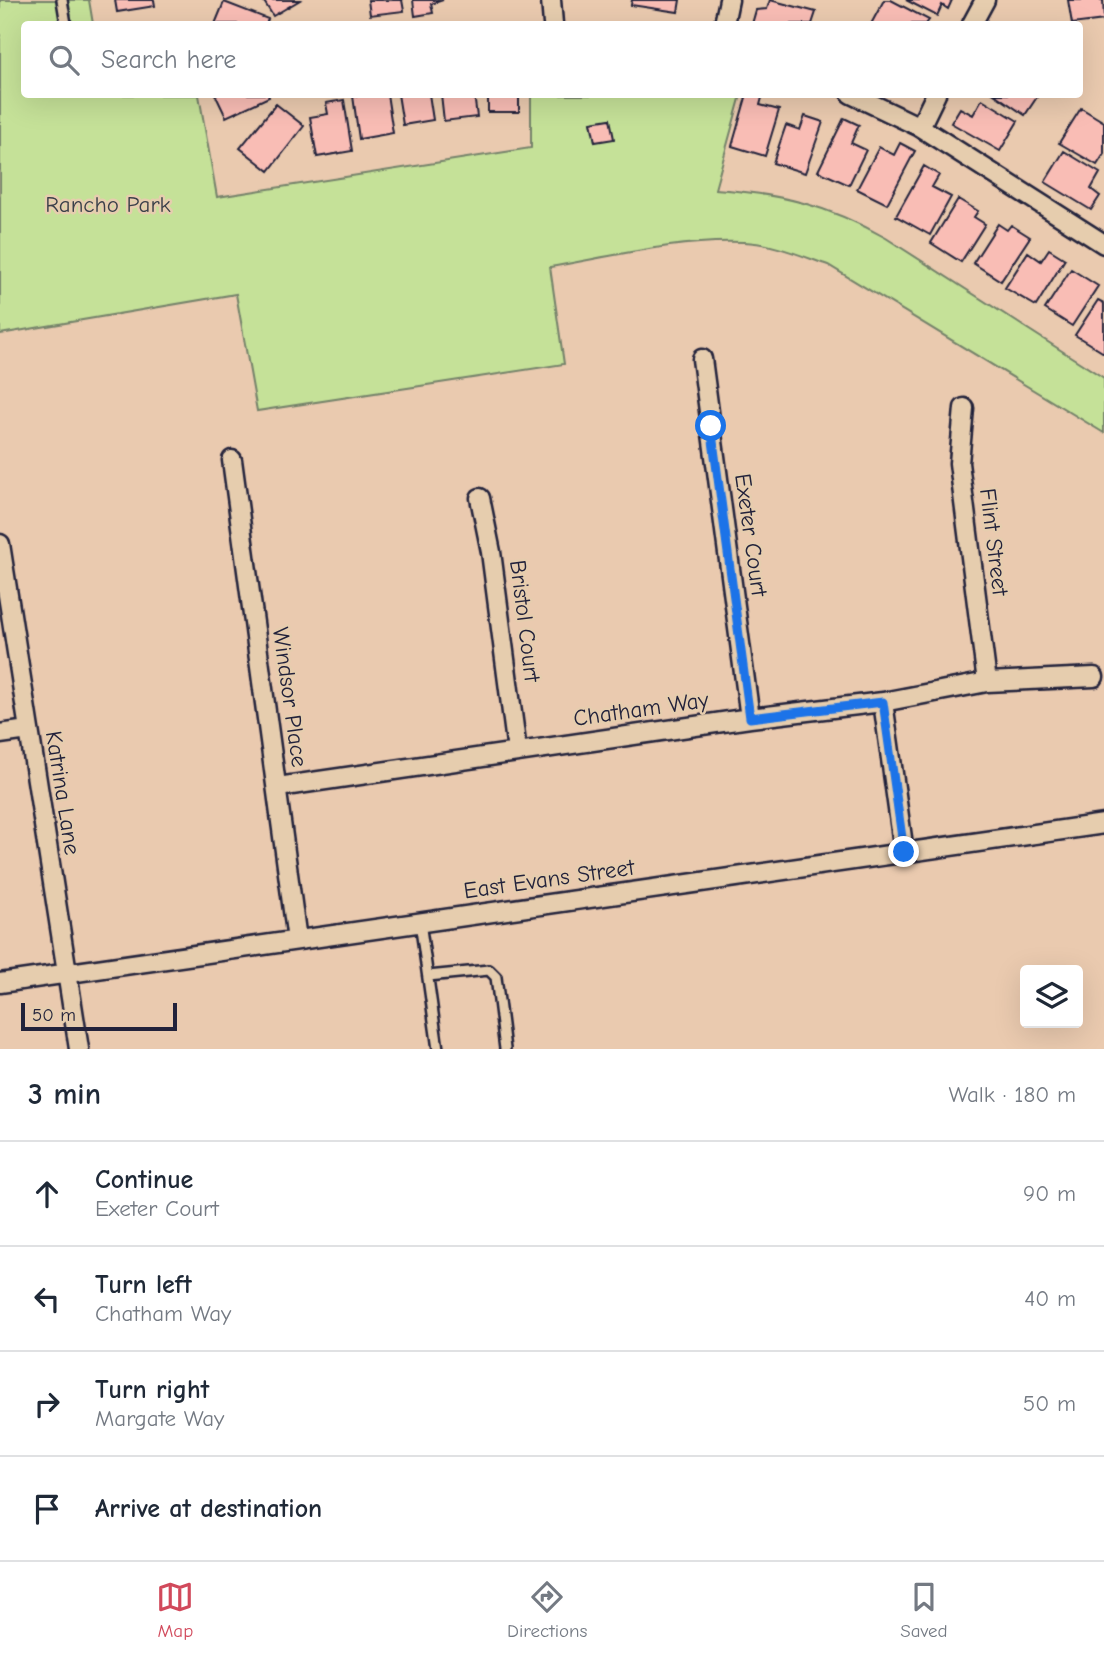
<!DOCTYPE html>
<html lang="en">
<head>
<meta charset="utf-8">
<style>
  :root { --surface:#fff; --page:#f6f6f7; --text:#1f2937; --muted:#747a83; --line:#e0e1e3; --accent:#d1495b }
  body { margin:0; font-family:"Comic Neue",sans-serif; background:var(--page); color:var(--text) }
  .controls { position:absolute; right:21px; bottom:21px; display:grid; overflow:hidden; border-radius:7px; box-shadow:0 7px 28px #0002 }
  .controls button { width:63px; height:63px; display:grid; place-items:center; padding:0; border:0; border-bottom:2px solid var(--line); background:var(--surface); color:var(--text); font:35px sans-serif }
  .scale { position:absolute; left:21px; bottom:18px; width:156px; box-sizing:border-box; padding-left:7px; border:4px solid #22223b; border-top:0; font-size:19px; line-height:24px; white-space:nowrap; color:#22223b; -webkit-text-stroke:5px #e6cdae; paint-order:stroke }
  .stop { position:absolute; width:21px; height:21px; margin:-16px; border:5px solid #1a73e8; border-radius:50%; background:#fff }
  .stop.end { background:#1a73e8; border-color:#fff; box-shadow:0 2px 7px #0008 }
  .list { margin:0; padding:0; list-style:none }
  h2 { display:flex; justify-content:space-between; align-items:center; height:91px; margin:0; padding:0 28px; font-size:30px }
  h2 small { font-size:23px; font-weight:400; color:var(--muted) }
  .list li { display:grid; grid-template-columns:46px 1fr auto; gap:21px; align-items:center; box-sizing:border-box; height:105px; padding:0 28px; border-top:2px solid var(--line) }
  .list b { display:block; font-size:26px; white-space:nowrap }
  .list p { margin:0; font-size:23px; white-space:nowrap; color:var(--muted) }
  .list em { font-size:23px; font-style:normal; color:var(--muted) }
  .icon { flex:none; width:38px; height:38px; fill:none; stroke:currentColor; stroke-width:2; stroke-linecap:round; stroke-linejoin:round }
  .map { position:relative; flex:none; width:1104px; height:1049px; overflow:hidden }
  .search { position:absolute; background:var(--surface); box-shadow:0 7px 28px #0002; left:21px; right:21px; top:21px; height:77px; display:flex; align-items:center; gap:18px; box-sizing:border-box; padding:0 24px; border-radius:7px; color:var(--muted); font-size:26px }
  .sheet { height:511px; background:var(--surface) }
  nav { display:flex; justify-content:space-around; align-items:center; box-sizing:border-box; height:98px; border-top:2px solid var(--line); background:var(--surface); font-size:19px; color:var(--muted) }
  nav a { display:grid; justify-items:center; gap:4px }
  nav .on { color:var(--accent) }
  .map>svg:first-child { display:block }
  .green { fill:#c5e198; stroke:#74826a; stroke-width:2 }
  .building { fill:#f9bdb5; stroke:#22223b; stroke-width:2 }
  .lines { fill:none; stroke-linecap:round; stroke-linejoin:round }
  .service-casing { stroke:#22223b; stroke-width:14 }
  .minor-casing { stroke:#22223b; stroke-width:23 }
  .service { stroke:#e6cdae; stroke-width:9 }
  .minor { stroke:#e6cdae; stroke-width:18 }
  .route { stroke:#1a73e8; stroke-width:9 }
  .labels { text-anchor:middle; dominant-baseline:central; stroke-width:5; stroke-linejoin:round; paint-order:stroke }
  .park-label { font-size:23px; fill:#3a3f49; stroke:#e6cdae }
  .street-label { font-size:23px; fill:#22223b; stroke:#e6cdae }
</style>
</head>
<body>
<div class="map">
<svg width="1104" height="1049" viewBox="0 0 1104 1049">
  <rect width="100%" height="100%" fill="#eacaaf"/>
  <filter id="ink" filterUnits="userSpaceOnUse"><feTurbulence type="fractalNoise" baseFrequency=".0143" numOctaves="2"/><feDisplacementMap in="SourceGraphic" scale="14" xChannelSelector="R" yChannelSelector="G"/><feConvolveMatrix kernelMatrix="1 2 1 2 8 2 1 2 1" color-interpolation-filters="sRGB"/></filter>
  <g filter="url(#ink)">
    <path class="green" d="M0,0H89L93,24H24V94L199,95L217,197L531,148V95H741L715,189C781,194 828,205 886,238L1104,378V433L828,265C802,256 772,243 744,242C680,239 613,256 550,267L564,364L257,411L236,294L0,334Z"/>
    <path class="building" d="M115,0H154L155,6L117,12Z
      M263,0H300L273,16Z
      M368,0H402L404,11L370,15Z
      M413,0H443L431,4L433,13L415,16Z
      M632,0H680L678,12L631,5Z
      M770,0L816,12L812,24H752L756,10L767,9Z
      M884,0H891L929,20L926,24H871Z
      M906,0H952L948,9L942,5L937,16Z
      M1068,0H1103L1104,20L1072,24Z
      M224,2L268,19L266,24H215Z
      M215,94H268L269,97L226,117Z
      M387,94L393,133L359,139L353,96Z
      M398,94H429L433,120L403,125Z
      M441,94H474L477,117L444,121Z
      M488,94H519V112H488Z
      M747,94H763L760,105L779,110L765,156L732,146Z
      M994,94H1039L1025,115Z
      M982,99L1018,121L1000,151L951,123L960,108L973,115Z
      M344,100L352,151L317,157L310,117L328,114L326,103Z
      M276,104L304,126L269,171L240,148Z
      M1081,108L1104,122V154L1097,165L1059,143Z
      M805,116L823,122L805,173L773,163L786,125L800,130Z
      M844,118L859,125L851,143L866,150L849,185L818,171Z
      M610,119L614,139L595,142L591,122Z
      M900,143L915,151L887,204L857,189L879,147L894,155Z
      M1064,151L1100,173L1091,189L1100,196L1091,210L1045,182Z
      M924,166L939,175L932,187L951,197L930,235L896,216Z
      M958,199L978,211L974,217L985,224L961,262L931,243Z
      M998,224L1007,230L1011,225L1030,237L1001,281L973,263Z
      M1049,249L1065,259L1036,306L1005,288L1028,252L1041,261Z
      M1071,269L1098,286L1072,326L1045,309Z
      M1098,300L1104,303V353L1075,335Z"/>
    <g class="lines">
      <g class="service-casing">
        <path id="service" d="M62,0L66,24
          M420,922L438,1049
          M428,976L489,970L496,977L505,1049"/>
      </g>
      <g class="minor-casing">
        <path id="minor" d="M551,0L553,24
          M724,24L729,0
          M972,24L985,0
          M851,94L920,127L1104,244
          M920,127L936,94
          M702,359L750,718
          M964,408L959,463L987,682
          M232,460L297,940
          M480,498L491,552L517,751
          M0,544L79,1049
          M883,702L904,852
          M0,734L28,730
          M278,787L750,718L883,702L987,682L1094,677
          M0,983L1104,824"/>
      </g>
      <use href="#service" class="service"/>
      <use href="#minor" class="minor"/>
    </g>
  </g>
  <g class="lines" filter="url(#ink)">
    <path class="route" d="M711,426L750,718L883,702L904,852"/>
  </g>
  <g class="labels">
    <g class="park-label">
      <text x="108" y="204">Rancho Park</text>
    </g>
    <g class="street-label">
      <text transform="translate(751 535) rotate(82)">Exeter Court</text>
      <text transform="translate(994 542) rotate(83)">Flint Street</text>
      <text transform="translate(525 621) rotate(83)">Bristol Court</text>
      <text transform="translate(290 697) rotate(82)">Windsor Place</text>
      <text transform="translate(641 709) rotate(-8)">Chatham Way</text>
      <text transform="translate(63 793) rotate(81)">Katrina Lane</text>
      <text transform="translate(549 879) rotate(-8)">East Evans Street</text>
    </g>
  </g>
</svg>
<div class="controls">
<button><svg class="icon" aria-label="layers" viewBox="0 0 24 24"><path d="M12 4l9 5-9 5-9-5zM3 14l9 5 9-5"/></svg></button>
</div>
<div class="scale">50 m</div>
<div class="stop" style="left:711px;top:426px"></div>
<div class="stop end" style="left:904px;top:852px"></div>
<div class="search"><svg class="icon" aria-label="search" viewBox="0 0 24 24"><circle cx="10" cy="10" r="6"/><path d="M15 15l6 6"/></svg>Search here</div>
</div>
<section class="sheet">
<h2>3 min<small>Walk · 180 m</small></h2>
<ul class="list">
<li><svg class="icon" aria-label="ahead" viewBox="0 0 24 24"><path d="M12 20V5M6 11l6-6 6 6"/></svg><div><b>Continue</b><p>Exeter Court</p></div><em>90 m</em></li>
<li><svg class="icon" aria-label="left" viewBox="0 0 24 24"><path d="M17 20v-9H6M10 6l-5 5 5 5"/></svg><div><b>Turn left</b><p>Chatham Way</p></div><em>40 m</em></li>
<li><svg class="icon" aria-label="right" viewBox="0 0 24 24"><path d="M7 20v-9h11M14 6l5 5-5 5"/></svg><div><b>Turn right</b><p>Margate Way</p></div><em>50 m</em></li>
<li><svg class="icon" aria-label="arrive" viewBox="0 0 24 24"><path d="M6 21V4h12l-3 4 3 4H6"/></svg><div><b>Arrive at destination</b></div></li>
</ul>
</section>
<nav>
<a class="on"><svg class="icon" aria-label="map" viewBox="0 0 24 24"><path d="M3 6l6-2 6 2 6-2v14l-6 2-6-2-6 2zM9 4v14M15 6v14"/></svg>Map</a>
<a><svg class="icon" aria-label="directions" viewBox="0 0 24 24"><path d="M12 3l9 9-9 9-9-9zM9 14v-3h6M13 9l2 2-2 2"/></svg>Directions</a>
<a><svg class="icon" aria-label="saved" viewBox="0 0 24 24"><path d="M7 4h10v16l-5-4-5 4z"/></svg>Saved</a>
</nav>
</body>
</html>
